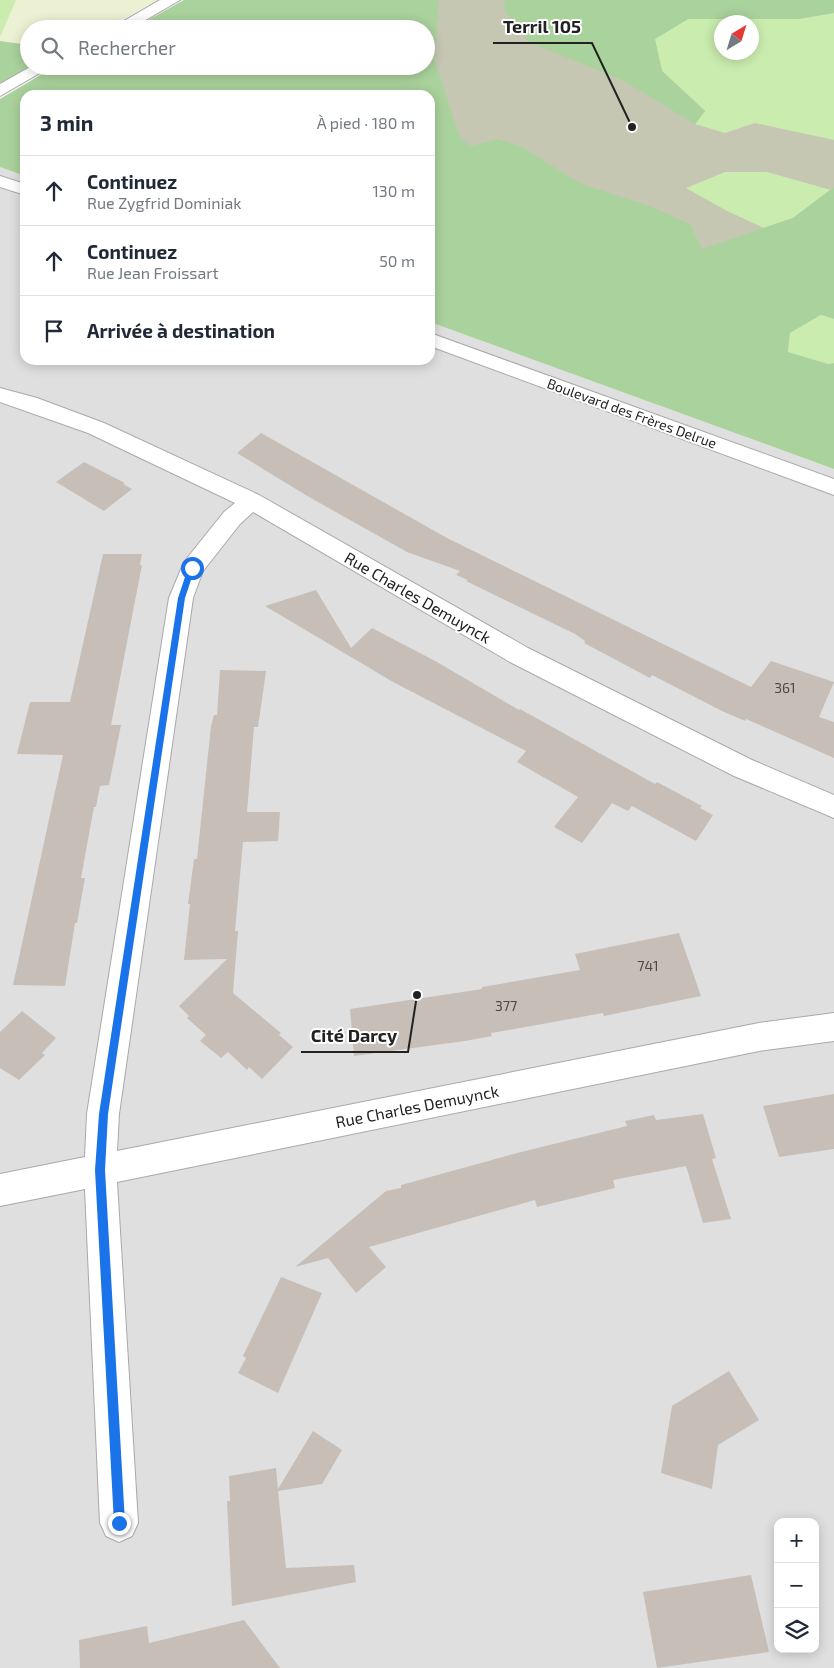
<!DOCTYPE html>
<html lang="fr">
<head>
<meta charset="utf-8">
<style>
  :root { --surface:#fff; --page:#f6f6f7; --text:#1f2937; --muted:#747a83; --line:#e0e1e3 }
  body { margin:0; font-family:"Exo 2",sans-serif; background:var(--page); color:var(--text) }
  .controls { position:absolute; right:15px; bottom:15px; display:grid; overflow:hidden; border-radius:10px; box-shadow:0 2px 12px #0003 }
  .controls button { width:45px; height:45px; display:grid; place-items:center; padding:0; border:0; border-bottom:1px solid var(--line); background:var(--surface); color:var(--text); font:25px sans-serif }
  .compass { position:absolute; left:714px; top:15px; width:45px; height:45px; border-radius:50%; background:var(--surface); box-shadow:0 2px 12px #0003; rotate:38deg }
  .stop { position:absolute; width:15px; height:15px; margin:-11px; border:4px solid #1a73e8; border-radius:50%; background:#fff }
  .stop.end { background:#1a73e8; border-color:#fff; box-shadow:0 1px 5px #0008 }
  .list { margin:0; padding:0; list-style:none }
  h2 { display:flex; justify-content:space-between; align-items:center; height:65px; margin:0; padding:0 20px; font-size:21px }
  h2 small { font-size:16px; font-weight:400; color:var(--muted) }
  .list li { display:grid; grid-template-columns:32px 1fr auto; gap:15px; align-items:center; box-sizing:border-box; height:70px; padding:0 20px; border-top:1px solid var(--line) }
  .list b { display:block; font-size:19px; white-space:nowrap }
  .list p { margin:0; font-size:16px; white-space:nowrap; color:var(--muted) }
  .list em { font-size:16px; font-style:normal; color:var(--muted) }
  .icon { flex:none; width:28px; height:28px; fill:none; stroke:currentColor; stroke-width:2; stroke-linecap:round; stroke-linejoin:round }
  .map { position:relative; flex:none; width:834px; height:1668px; overflow:hidden }
  .search { position:absolute; background:var(--surface); box-shadow:0 2px 12px #0003; left:20px; top:20px; width:415px; height:55px; display:flex; align-items:center; gap:12px; box-sizing:border-box; padding:0 18px; border-radius:28px; color:var(--muted); font-size:19px }
  .panel { position:absolute; background:var(--surface); box-shadow:0 2px 12px #0003; left:20px; top:90px; width:415px; height:275px; border-radius:15px }
  .map>svg:first-child { display:block }
  .residential { fill:#e0dfdf; fill-rule:evenodd }
  .construction { fill:#c6c7b3; fill-rule:evenodd }
  .farmland { fill:#edf1d4 }
  .grass { fill:#caecae; fill-rule:evenodd }
  .forest { fill:#aad29c }
  .building { fill:#c7bfb7 }
  .lines { fill:none; stroke-linecap:round; stroke-linejoin:round }
  .street-casing { stroke:#a9a9a9; stroke-width:2 }
  .street { fill:#fff; fill-rule:evenodd }
  .route { fill:#1a73e8 }
  .labels { text-anchor:middle; dominant-baseline:central; stroke-width:4; stroke-linejoin:round; paint-order:stroke }
  .far-street-label { font-size:14px; fill:#222; stroke:#fff }
  .number-label { font-size:14px; fill:#4b4947 }
  .street-label { font-size:16px; fill:#222; stroke:#fff }
  .leader { fill:none; stroke:#222; stroke-width:2 }
  .callout-dot { fill:#222; stroke:#fff; stroke-width:2 }
  .callout-label { font-size:18px; text-anchor:middle; font-weight:bold; fill:#222; stroke:#fff; stroke-width:4; stroke-linejoin:round; paint-order:stroke }
</style>
</head>
<body>
<div class="map">
<svg width="834" height="1668" viewBox="0 0 834 1668">
  <rect width="100%" height="100%" fill="#f2efe9"/>
  <path class="residential" d="M0,167L25,176V360H430V322L834,469V1668H0ZM778,1522H815V1649H778Z"/>
  <path class="construction" d="M341,0H834V236L693,302L462,190L430,95L426,66V29ZM722,22H752V52H722Z"/>
  <path class="farmland" d="M16,0H159L103,29H29V45L0,41L1,31Z"/>
  <path class="grass" d="M0,0H16L0,37Z
    M834,13V140L755,123L725,133L695,124L705,111L662,71L654,39L688,19H798ZM722,22H752V52H722Z
    M725,172H767L831,190L793,218L764,228L727,211L686,188Z
    M821,315L834,319V363L828,364L788,353L790,333Z"/>
  <path class="forest" d="M184,0H439L434,58L460,138L471,146L498,139L522,147L581,184L649,206L690,224L702,249L793,218L834,187V319L821,315L790,333L788,352L828,364L834,363V469L430,322V95H25V176L0,167V99L56,66H426V29H132Z
    M505,0H834V13L798,19H688L655,39L662,71L705,111L695,124L624,81L529,42L504,10Z
    M0,41L29,45V66H31L0,83Z"/>
  <path class="building" d="M261,433L447,538L751,687L771,661L834,682L819,717L834,722V758L746,719L745,721L722,711L652,675L650,678L584,643L585,641L575,634L466,581L468,580L456,575L460,571L407,552L309,497L237,453Z
    M84,462L125,483L123,484L132,489L104,511L56,482Z
    M103,554H142L140,565H142L111,725H121L109,785L100,786L96,807H94L81,878H85L77,923H75L65,986L13,985L63,755L17,754L30,702H70Z
    M316,590L351,648L372,628L437,662L519,710L520,709L655,784L657,782L702,806L700,808L713,815L696,841L632,806L628,811L612,803L582,843L554,827L578,797L517,762L526,751L393,682L265,606Z
    M220,670L266,671L258,727H254L247,812H280L278,841L243,842L235,931H238L233,993L281,1033L279,1035L293,1047L262,1079L249,1067L247,1070L228,1052L221,1058L200,1041L206,1035L187,1018L189,1016L179,1006L227,959L184,960L190,904H188L194,859H197L211,726L214,715H217Z
    M679,933L701,996L604,1016L603,1013L509,1030L491,1033L492,1036L465,1041L354,1056L350,1009L482,989V987L580,970L575,954Z
    M22,1011L56,1038L42,1053L45,1055L19,1080L0,1068V1032Z
    M834,1094V1149L779,1157L763,1106Z
    M703,1114L716,1158L712,1159L731,1219L703,1223L686,1166L613,1180L615,1188L537,1207L535,1200L369,1247L386,1267L356,1293L328,1258L295,1267L386,1191L401,1188V1185L521,1152L627,1126L625,1121L654,1115L656,1120Z
    M281,1277L322,1293L278,1393L238,1373L246,1358L243,1356Z
    M729,1371L759,1420L718,1445L712,1489L661,1473L672,1406Z
    M313,1431L342,1450L322,1484L278,1491L286,1568L354,1565L356,1582L232,1606L227,1501H230L229,1476L276,1468L278,1489Z
    M751,1575L769,1652L657,1668L643,1592Z
    M244,1620L280,1668H80L79,1640L147,1626L149,1643Z"/>
  <g class="lines">
    <g class="street-casing">
      <path id="street" d="M160,0H180L130,29H110Z
        M32,66H52L0,96V84Z
        M0,176L25,184V195L0,187Z
        M430,333L834,479V495L430,346Z
        M0,388L37,398L104,423L259,495L528,648L752,760L834,795V818L734,776L510,662L253,512L240,524L203,571L193,598L119,1114L117,1151L759,1023L834,1013V1041L759,1051L117,1182L138,1523L132,1536L119,1542L106,1536L100,1523L85,1189L0,1206V1174L85,1157L87,1114L169,598L184,562L224,512L235,503L88,433L0,402Z"/>
    </g>
    <use href="#street" class="street"/>
  </g>
  <path class="route" d="M192,566L195,568L185,598L108,1114L105,1170L125,1523L119,1528L114,1523L95,1170L99,1114L178,598L188,568Z"/>
  <g class="labels">
    <g class="far-street-label">
      <text transform="translate(632 413) rotate(20)">Boulevard des Frères Delrue</text>
    </g>
    <g class="number-label">
      <text x="785" y="687">361</text>
      <text x="648" y="965">741</text>
      <text x="506" y="1005">377</text>
    </g>
    <g class="street-label">
      <text transform="translate(418 597) rotate(30)">Rue Charles Demuynck</text>
      <text transform="translate(417 1106) rotate(-11)">Rue Charles Demuynck</text>
    </g>
  </g>
  <path class="leader" d="M632 127L592 43H493M417 995L408 1052H301"/>
  <g class="callout-dot">
    <circle cx="632" cy="127" r="5"/>
    <circle cx="417" cy="995" r="5"/>
  </g>
  <g class="callout-label">
    <text x="542" y="33">Terril 105</text>
    <text x="354" y="1042">Cité Darcy</text>
  </g>
</svg>
<div class="controls">
<button>+</button>
<button>−</button>
<button><svg class="icon" aria-label="layers" viewBox="0 0 24 24"><path d="M12 4l9 5-9 5-9-5zM3 14l9 5 9-5"/></svg></button>
</div>
<svg class="compass" viewBox="-18 -18 36 36"><path d="M0-13l5 13h-10z" fill="#e53935"/><path d="M0 13l5-13h-10z" fill="#747a83"/></svg>
<div class="stop" style="left:192px;top:568px"></div>
<div class="stop end" style="left:119px;top:1523px"></div>
<div class="search"><svg class="icon" aria-label="search" viewBox="0 0 24 24"><circle cx="10" cy="10" r="6"/><path d="M15 15l6 6"/></svg>Rechercher</div>
<section class="panel">
<h2>3 min<small>À pied · 180 m</small></h2>
<ul class="list">
<li><svg class="icon" aria-label="ahead" viewBox="0 0 24 24"><path d="M12 20V5M6 11l6-6 6 6"/></svg><div><b>Continuez</b><p>Rue Zygfrid Dominiak</p></div><em>130 m</em></li>
<li><svg class="icon" aria-label="ahead" viewBox="0 0 24 24"><path d="M12 20V5M6 11l6-6 6 6"/></svg><div><b>Continuez</b><p>Rue Jean Froissart</p></div><em>50 m</em></li>
<li><svg class="icon" aria-label="arrive" viewBox="0 0 24 24"><path d="M6 21V4h12l-3 4 3 4H6"/></svg><div><b>Arrivée à destination</b></div></li>
</ul>
</section>
</div>
</body>
</html>
